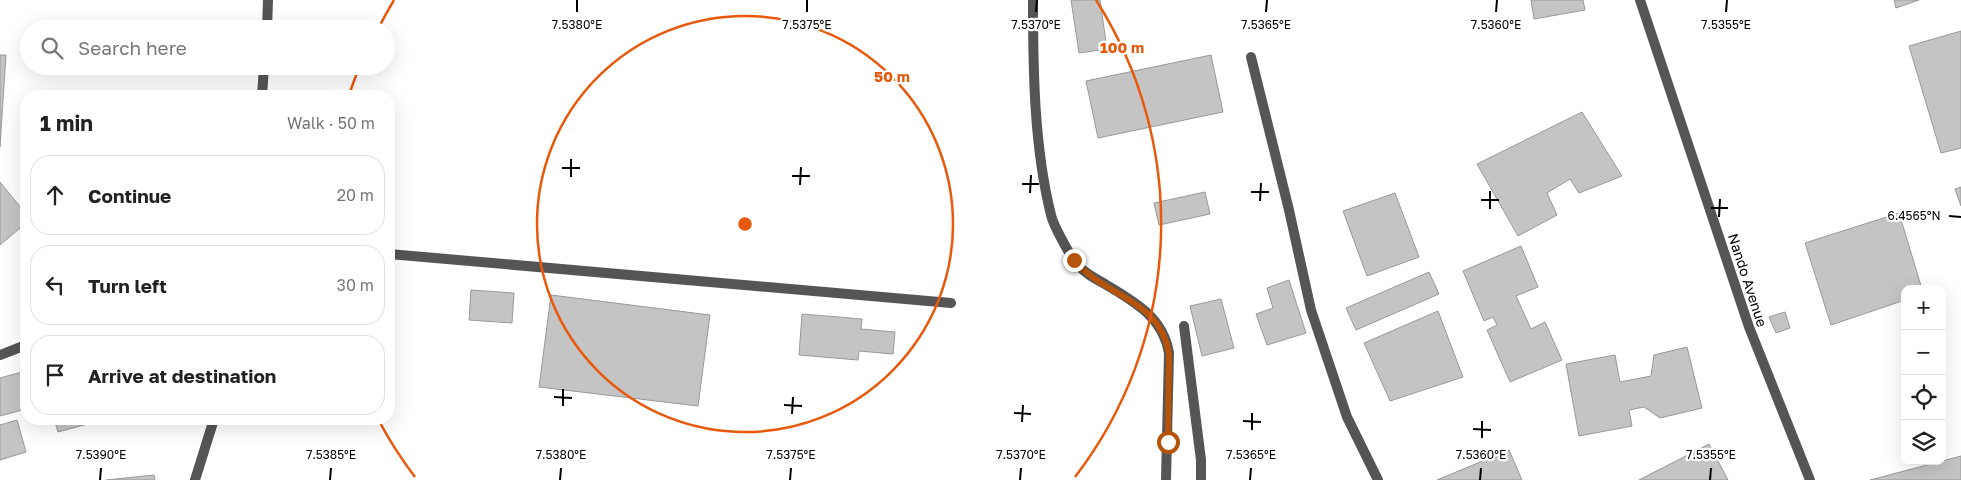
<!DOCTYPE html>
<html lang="en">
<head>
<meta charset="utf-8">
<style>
  :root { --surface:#fff; --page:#f2f2f2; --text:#222; --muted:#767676; --line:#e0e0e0 }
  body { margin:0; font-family:"Golos Text",sans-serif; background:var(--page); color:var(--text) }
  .controls { position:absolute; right:15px; bottom:15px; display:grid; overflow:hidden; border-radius:10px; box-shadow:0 5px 20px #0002 }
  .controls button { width:45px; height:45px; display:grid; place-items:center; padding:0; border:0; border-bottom:1px solid var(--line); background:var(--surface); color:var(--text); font:25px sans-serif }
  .stop { position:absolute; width:15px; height:15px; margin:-11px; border:4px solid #b45309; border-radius:50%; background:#fff }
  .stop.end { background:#b45309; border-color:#fff; box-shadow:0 1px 5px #0008 }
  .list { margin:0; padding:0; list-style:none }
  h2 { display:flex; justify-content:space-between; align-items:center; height:65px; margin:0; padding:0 20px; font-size:21px }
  h2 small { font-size:16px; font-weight:400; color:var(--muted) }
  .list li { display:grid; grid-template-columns:32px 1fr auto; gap:15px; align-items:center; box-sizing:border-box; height:80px; margin:0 10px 10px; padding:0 10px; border:1px solid var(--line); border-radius:20px }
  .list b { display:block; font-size:19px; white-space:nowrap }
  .list em { font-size:16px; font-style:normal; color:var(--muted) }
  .icon { flex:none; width:28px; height:28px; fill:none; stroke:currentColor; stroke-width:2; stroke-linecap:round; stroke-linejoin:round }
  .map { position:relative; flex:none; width:1961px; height:480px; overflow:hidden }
  .search { position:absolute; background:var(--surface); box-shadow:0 5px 20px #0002; left:20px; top:20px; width:375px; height:55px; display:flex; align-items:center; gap:12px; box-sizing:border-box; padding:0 18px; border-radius:28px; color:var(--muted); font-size:19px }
  .panel { position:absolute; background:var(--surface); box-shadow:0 5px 20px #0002; left:20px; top:90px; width:375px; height:335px; border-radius:20px }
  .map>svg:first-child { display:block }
  .building { fill:#c4c4c4; stroke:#999 }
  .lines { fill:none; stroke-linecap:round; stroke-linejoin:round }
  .service { stroke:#555; stroke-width:10 }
  .minor { stroke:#555; stroke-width:10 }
  .route { stroke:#b45309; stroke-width:6 }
  .ticks { fill:none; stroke:#000; stroke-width:2 }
  .ring { fill:none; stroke:#e8590c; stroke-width:2.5 }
  .labels { text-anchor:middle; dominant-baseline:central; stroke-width:4.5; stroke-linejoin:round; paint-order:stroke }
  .street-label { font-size:14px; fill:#000; stroke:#fff }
  .ticks-label { font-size:12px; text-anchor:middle; fill:#000; stroke:#fff; stroke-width:4.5; stroke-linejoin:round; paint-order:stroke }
  .centre { fill:#e8590c; stroke:#fff; stroke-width:2.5 }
  .ring-label { font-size:15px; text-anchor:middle; font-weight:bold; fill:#e8590c; stroke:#fff; stroke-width:4.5; stroke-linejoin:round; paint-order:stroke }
</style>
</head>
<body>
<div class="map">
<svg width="1961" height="480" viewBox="0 0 1961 480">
  <rect width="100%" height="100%" fill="#fff"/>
  <path class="building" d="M1071,0H1100L1107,49L1079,53Z
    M1531,0H1583L1585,10L1534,19Z
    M1894,0H1919L1896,8Z
    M1961,31V148L1941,153L1909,46Z
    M0,55H6L0,147Z
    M1211,55L1223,112L1098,138L1086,81Z
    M1582,112L1622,176L1579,193L1570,179L1547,193L1557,215L1518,236L1477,164Z
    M0,182L26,214V223L0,245Z
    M1961,187V206L1955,189Z
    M1205,192L1210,214L1159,225L1154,203Z
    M1395,193L1419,257L1367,276L1343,211Z
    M1899,213L1922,289H1905V300L1831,325L1805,243Z
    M1521,246L1538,287L1516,296L1531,329L1545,322L1562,360L1510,382L1487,330L1497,325L1493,317L1484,321L1463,271Z
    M1429,272L1439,294L1356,330L1346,308Z
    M1289,280L1306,333L1267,345L1256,314L1273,308L1267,288Z
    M471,290L514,293L512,323L469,320Z
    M551,295L710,315L698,406L539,387Z
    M1221,299L1234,348L1202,356L1190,306Z
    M1438,311L1463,377L1390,401L1364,343Z
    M1785,312L1790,328L1776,333L1769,317Z
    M802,314L862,319L861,329L895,332L893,354L859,351L858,360L799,355Z
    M1687,347L1702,408L1660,418L1644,407L1629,410L1632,426L1579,436L1566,364L1615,355L1620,382L1651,376L1654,355Z
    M26,371V409L0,416V378Z
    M54,419H106L58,432Z
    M17,420L26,452L0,460V425Z
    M1709,444L1728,480H1639Z
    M1509,450L1522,480H1437Z
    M1961,456V480H1870L1942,461Z
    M154,475L155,480H106Z"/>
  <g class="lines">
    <path class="service" d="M1033,0C1033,70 1034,147 1051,215C1053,225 1069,253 1075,262C1083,272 1094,278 1105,284C1135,302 1163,317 1169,353L1166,480
      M267,29L268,0
      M262,96L264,66
      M389,254L951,303"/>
    <path class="minor" d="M1640,0L1749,327L1810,480
      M1251,57L1289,210L1311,310L1347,417L1378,480
      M1184,326L1201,460V480
      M0,355L26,345
      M195,480L214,419"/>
  </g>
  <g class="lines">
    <path class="route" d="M1074,260C1104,297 1160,298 1169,354L1168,442"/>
  </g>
  <path class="ticks" d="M577,12V0M807,12V0M1036,12L1037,0M1266,12L1267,0M1496,12L1497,0M1726,12L1727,0M562,168H580M792,176H810M571,177V159M1022,184H1039M800,185L801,167M1251,192H1269M1030,193L1031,175M1481,200H1499M1260,201L1261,183M1711,208H1728M1490,209V191M1949,216L1961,217M1719,217L1720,199M554,397L572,398M784,405L802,406M563,406V389M1014,413L1031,414M792,414L793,397M1243,421L1261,422M1022,422L1023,405M1473,429L1491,430M1252,430V413M1482,438V421M100,480L101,468M330,480L331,468M560,480L561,468M790,480L791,468M1020,480L1021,468M1250,480L1251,468M1480,480L1481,468M1710,480L1711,468"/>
  <g class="ring">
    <circle cx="745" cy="224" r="208"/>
    <path d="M415 477A416 416 0 0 1 378 419M349 95A416 416 0 0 1 359 68M378 29A416 416 0 0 1 394 0M1096 0A416 416 0 0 1 1075 477"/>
  </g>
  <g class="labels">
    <g class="street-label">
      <text transform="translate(1748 280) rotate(72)">Nando Avenue</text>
    </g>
  </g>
  <g class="ticks-label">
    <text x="577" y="29">7.5380°E</text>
    <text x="807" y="29">7.5375°E</text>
    <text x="1036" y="29">7.5370°E</text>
    <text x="1266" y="29">7.5365°E</text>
    <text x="1496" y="29">7.5360°E</text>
    <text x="1726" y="29">7.5355°E</text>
    <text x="1914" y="220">6.4565°N</text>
    <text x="101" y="459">7.5390°E</text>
    <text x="331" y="459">7.5385°E</text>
    <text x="561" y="459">7.5380°E</text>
    <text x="791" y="459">7.5375°E</text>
    <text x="1021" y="459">7.5370°E</text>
    <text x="1251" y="459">7.5365°E</text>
    <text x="1481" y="459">7.5360°E</text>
    <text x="1711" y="459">7.5355°E</text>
  </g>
  <circle cx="745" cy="224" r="8" class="centre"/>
  <g class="ring-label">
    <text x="1122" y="53">100 m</text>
    <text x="892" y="82">50 m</text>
  </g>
</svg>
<div class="controls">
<button>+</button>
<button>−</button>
<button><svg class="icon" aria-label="locate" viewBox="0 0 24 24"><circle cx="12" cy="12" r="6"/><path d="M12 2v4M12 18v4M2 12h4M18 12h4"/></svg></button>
<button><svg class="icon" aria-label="layers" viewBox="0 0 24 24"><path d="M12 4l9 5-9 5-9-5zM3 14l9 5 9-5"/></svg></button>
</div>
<div class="stop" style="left:1168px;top:442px"></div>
<div class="stop end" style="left:1074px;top:260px"></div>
<div class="search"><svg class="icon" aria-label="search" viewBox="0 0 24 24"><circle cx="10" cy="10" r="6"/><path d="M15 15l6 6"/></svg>Search here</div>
<section class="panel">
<h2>1 min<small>Walk · 50 m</small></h2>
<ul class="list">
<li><svg class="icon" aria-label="ahead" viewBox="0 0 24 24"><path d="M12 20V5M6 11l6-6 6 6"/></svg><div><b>Continue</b></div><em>20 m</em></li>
<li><svg class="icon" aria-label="left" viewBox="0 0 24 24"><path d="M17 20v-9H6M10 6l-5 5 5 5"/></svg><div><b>Turn left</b></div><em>30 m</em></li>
<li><svg class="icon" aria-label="arrive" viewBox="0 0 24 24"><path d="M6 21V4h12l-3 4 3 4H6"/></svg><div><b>Arrive at destination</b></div></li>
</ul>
</section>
</div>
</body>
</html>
